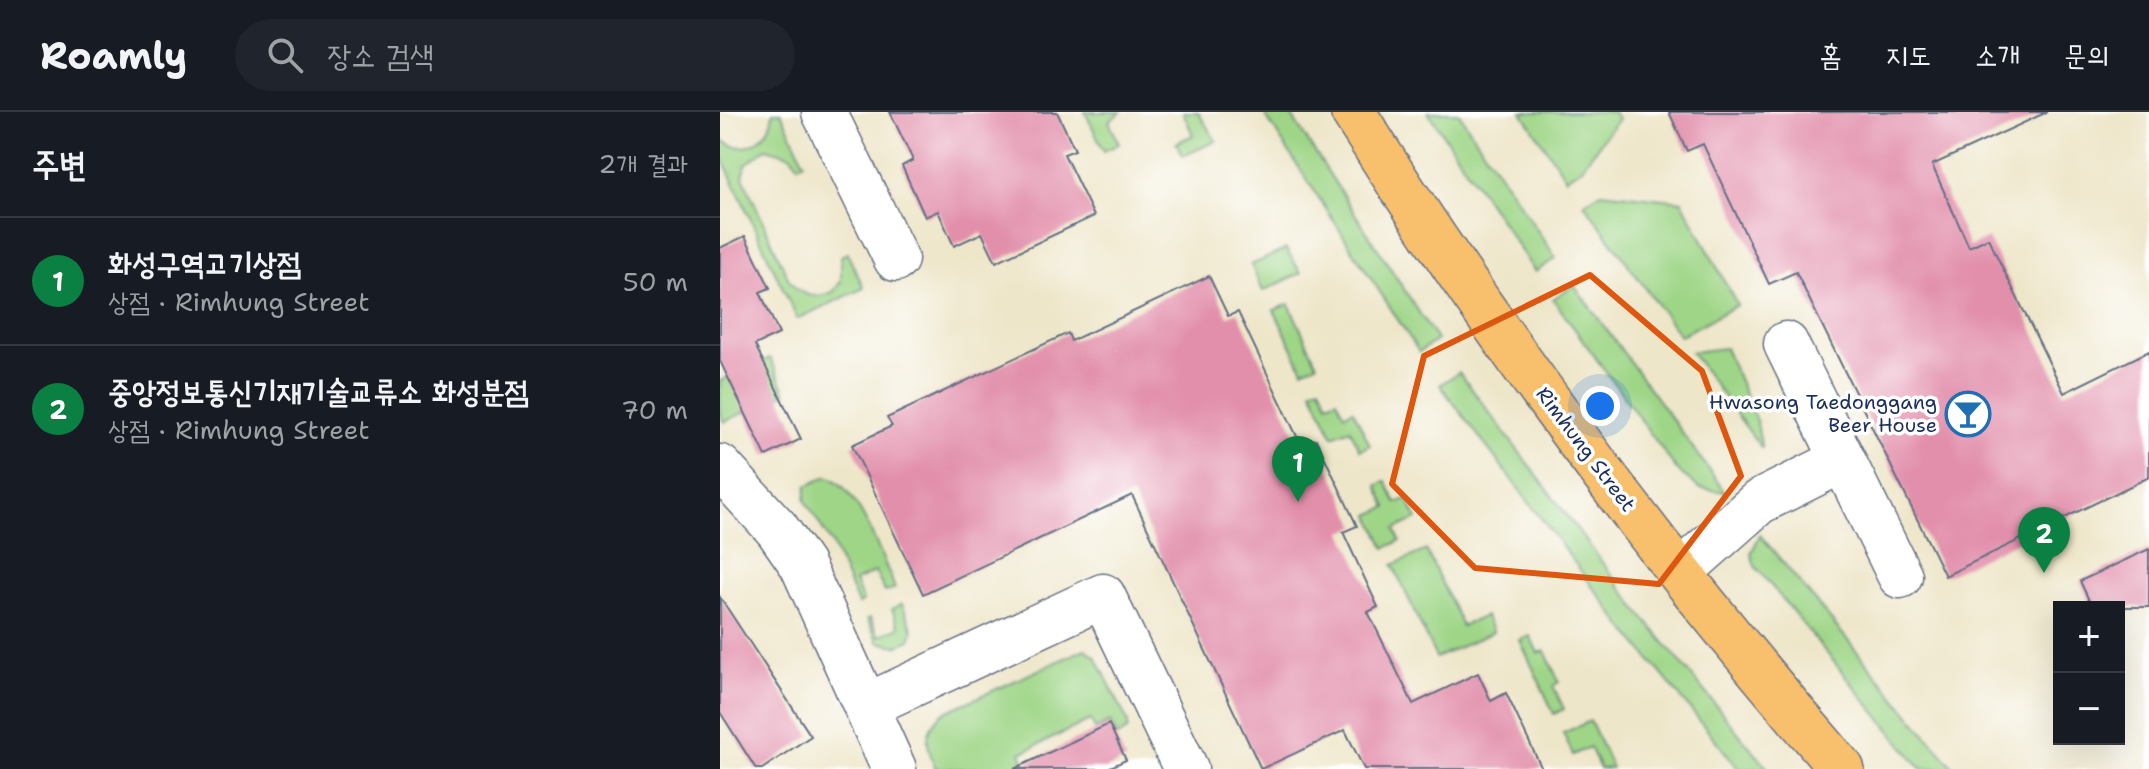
<!DOCTYPE html>
<html lang="ko">
<head>
<meta charset="utf-8">
<style>
  :root { --surface:#171b24; --page:#20242c; --text:#f1f3f6; --muted:#9ea1a6; --line:#363941; --accent:#0b8043 }
  body { margin:0; font-family:"Shantell Sans","Poor Story",sans-serif; background:var(--page); color:var(--text) }
  .controls { position:absolute; right:24px; bottom:24px; display:grid; overflow:hidden; border-radius:0px; box-shadow:0 8px 32px #0002 }
  .controls button { width:72px; height:72px; display:grid; place-items:center; padding:0; border:0; border-bottom:2px solid var(--line); background:var(--surface); color:var(--text); font:40px sans-serif }
  .you { position:absolute; left:880px; top:294px; width:28px; height:28px; margin:-20px; border:6px solid #fff; border-radius:50%; background:#1a73e8; box-shadow:0 0 0 12px #1a73e833 }
  .badge { display:grid; place-items:center; width:52px; height:52px; border-radius:50%; background:var(--accent); color:#fff; font-size:26px; font-weight:700 }
  .pin { position:absolute; translate:-50% -66px; filter:drop-shadow(0 2px 4px #0008) }
  .pin::after { content:''; position:absolute; top:42px; width:28px; height:24px; background:inherit; clip-path:polygon(0 0,100% 0,50% 100%) }
  .list { margin:0; padding:0; list-style:none }
  h2 { display:flex; justify-content:space-between; align-items:center; height:104px; margin:0; padding:0 32px; font-size:34px }
  h2 small { font-size:26px; font-weight:400; color:var(--muted) }
  .list li { display:grid; grid-template-columns:52px 1fr auto; gap:24px; align-items:center; box-sizing:border-box; height:128px; padding:0 32px; border-top:2px solid var(--line) }
  .list b { display:block; font-size:30px; white-space:nowrap }
  .list p { margin:0; font-size:26px; white-space:nowrap; color:var(--muted) }
  .list em { font-size:26px; font-style:normal; color:var(--muted) }
  .icon { flex:none; width:44px; height:44px; fill:none; stroke:currentColor; stroke-width:2; stroke-linecap:round; stroke-linejoin:round }
  .map { position:relative; flex:none; width:1429px; height:657px; overflow:hidden }
  header { display:flex; align-items:center; gap:48px; box-sizing:border-box; height:112px; padding:0 40px; background:var(--surface); border-bottom:2px solid var(--line) }
  header strong { font-size:38px }
  nav { display:flex; gap:44px; margin-inline-start:auto; font-size:28px }
  .search { width:560px; height:72px; background:var(--page); display:flex; align-items:center; gap:20px; box-sizing:border-box; padding:0 28px; border-radius:44px; color:var(--muted); font-size:30px }
  main { display:flex }
  aside { flex:1; background:var(--surface) }
  .map>svg:first-child { display:block }
  .green { fill:#9ed586; stroke:#5c8272; stroke-width:2 }
  .building { fill:#e28fab }
  .lines { fill:none; stroke-linecap:round; stroke-linejoin:round }
  .minor-casing { stroke:#656f83; stroke-width:47 }
  .major-casing { stroke:#656f83; stroke-width:47 }
  .minor { stroke:#fff; stroke-width:44 }
  .major { stroke:#f8bf6c; stroke-width:44 }
  .marked { fill:none; stroke:#de5710; stroke-width:6; stroke-linejoin:round }
  .labels { text-anchor:middle; dominant-baseline:central; stroke-width:7; stroke-linejoin:round; paint-order:stroke }
  .poi-label { font-size:20px; fill:#1b2f5e; stroke:#fff; text-anchor:end }
  .street-label { font-size:20px; fill:#1b2f5e; stroke:#fff }
</style>
</head>
<body>
<header>
<strong>Roamly</strong>
<div class="search"><svg class="icon" aria-label="search" viewBox="0 0 24 24"><circle cx="10" cy="10" r="6"/><path d="M15 15l6 6"/></svg>장소 검색</div>
<nav><a>홈</a><a>지도</a><a>소개</a><a>문의</a></nav>
</header>
<main>
<aside>
<h2>주변<small>2개 결과</small></h2>
<ul class="list">
<li><span class="badge">1</span><div><b>화성구역고기상점</b><p>상점 · Rimhung Street</p></div><em>50 m</em></li>
<li><span class="badge">2</span><div><b>중앙정보통신기재기술교류소 화성분점</b><p>상점 · Rimhung Street</p></div><em>70 m</em></li>
</ul>
</aside>
<div class="map">
<svg width="1429" height="657" viewBox="0 0 1429 657">
  <rect width="100%" height="100%" fill="#fff"/>
  <filter id="ink" filterUnits="userSpaceOnUse"><feTurbulence type="fractalNoise" baseFrequency=".0125" numOctaves="2"/><feDisplacementMap in="SourceGraphic" scale="16" xChannelSelector="R" yChannelSelector="G"/><feConvolveMatrix kernelMatrix="1 2 1 2 8 2 1 2 1" color-interpolation-filters="sRGB"/></filter>
  <filter id="wash" filterUnits="userSpaceOnUse"><feTurbulence type="fractalNoise" baseFrequency=".006" numOctaves="4" result="noise"/><feDisplacementMap in="SourceGraphic" scale="32" xChannelSelector="R" yChannelSelector="G"/><feGaussianBlur stdDeviation="1.8" result="paint"/><feColorMatrix in="noise" values="0 0 0 0 0 0 0 0 0 0 0 0 0 0 0 0 0 1.4 0 .05"/><feComposite in="paint" operator="in"/></filter>
  <g filter="url(#wash)">
    <rect width="100%" height="100%" fill="#eee6c9"/>
    <path class="green" d="M53,0H61L84,50L79,53L70,43L46,36L26,52L23,65L69,168C81,184 94,188 113,180L121,169V144L127,141L144,176L77,207L0,41V26C24,47 51,27 53,0Z
      M365,0H401L389,9L399,32L384,39Z
      M463,0H478L496,29L463,44L456,31L473,23Z
      M543,0H569L717,228L699,240Z
      M708,0H738L836,146L815,160Z
      M802,0H893L898,7L862,55L846,66Z
      M881,80L962,89L1017,193L960,224L864,91Z
      M566,137L581,161L543,179L531,153Z
      M854,173L1005,380L979,376L957,358L833,187Z
      M569,192L597,252L583,258L554,198Z
      M1005,236L1037,311L1042,337L971,240Z
      M50,246L66,281L4,310L0,302V269Z
      M739,260L921,502L1048,657H1019L904,516L720,273Z
      M600,274L608,291L617,287L624,302L633,298L650,333L640,338L630,317L613,324L592,278Z
      M107,364C138,374 162,447 175,476L165,480L155,460L135,469L143,489L138,492L112,432L85,388L87,374Z
      M666,369L676,391L687,387L697,407L675,417L680,429L665,436L650,403L667,395L657,374Z
      M1040,423L1235,657H1202L1035,454L1031,441Z
      M706,438L742,514L765,504L773,520L716,546L673,453Z
      M182,492L193,518L190,528L177,534L158,530L147,507L150,506L159,524L179,515L172,497Z
      M810,524L818,541L825,539L839,570L833,574L844,597L834,602L800,528Z
      M365,537L376,545L408,610V617L398,625L390,610L375,617L370,608L301,641L308,657H216C206,633 202,620 223,601Z
      M870,609L892,656L880,657L870,635L853,643L843,621Z"/>
    <g id="blocks">
      <path class="building" d="M170,0H337L355,38L344,42L374,104L276,150L262,121L234,134L218,99L205,105L182,54L193,48Z
        M949,0H1327L1212,53L1249,135L1268,126L1344,281L1429,239V365L1225,464L1076,160L1049,172L983,32L967,39Z
        M25,124L50,176L40,180L59,222L35,233L81,327L46,344L0,249V136Z
        M489,164L508,204L518,200L581,333L596,327L637,414L623,420L658,495L648,500L693,592L758,561L771,589L786,581L822,657H644L625,618L541,657L412,383L203,482L132,333L172,314L167,306L348,221L351,229Z
        M1429,437V495H1372L1360,469Z
        M0,485L91,624L42,657H36L0,600Z
        M389,612L406,648L386,657H294Z"/>
    </g>
  </g>
  <g filter="url(#ink)">
    <use href="#blocks" fill-opacity="0" stroke="#656f83" stroke-width="2"/>
    <g class="lines">
      <g class="minor-casing">
        <path id="minor" d="M104,0L176,147
          M1066,232L1180,464
          M0,355L57,417L82,453L174,657
          M960,460L1039,390L1123,348
          M146,594L383,484L466,657"/>
      </g>
      <g class="major-casing">
        <path id="major" d="M633,0C778,231 944,451 1122,657"/>
      </g>
      <use href="#minor" class="minor"/>
      <use href="#major" class="major"/>
    </g>
  </g>
  <path class="marked" d="M870,163L982,259L1021,364L939,472L755,456L672,372L704,244Z"/>
  <defs>
    <g id="bar-ring" transform="scale(2.3)"><circle r="9.5" fill="#fff" stroke="#1f6fb2" stroke-width="1.5"/><path d="M-6-5H6L.8 .8V4.5H3.5V6h-7V4.5H-.8V.8Z" fill="#1f6fb2"/></g>
  </defs>
  <g fill-rule="evenodd">
    <use href="#bar-ring" x="1248" y="302"/>
  </g>
  <g class="labels">
    <g class="poi-label">
      <text x="1217" y="290">Hwasong Taedonggang<tspan x="1217" dy="23">Beer House</tspan></text>
    </g>
    <g class="street-label">
      <text transform="translate(866 337) rotate(53)">Rimhung Street</text>
    </g>
  </g>
</svg>
<div class="controls">
<button>+</button>
<button>−</button>
</div>
<div class="you"></div>
<div class="pin badge" style="left:578px;top:390px">1</div>
<div class="pin badge" style="left:1324px;top:461px">2</div>
</div>
</main>
</body>
</html>
